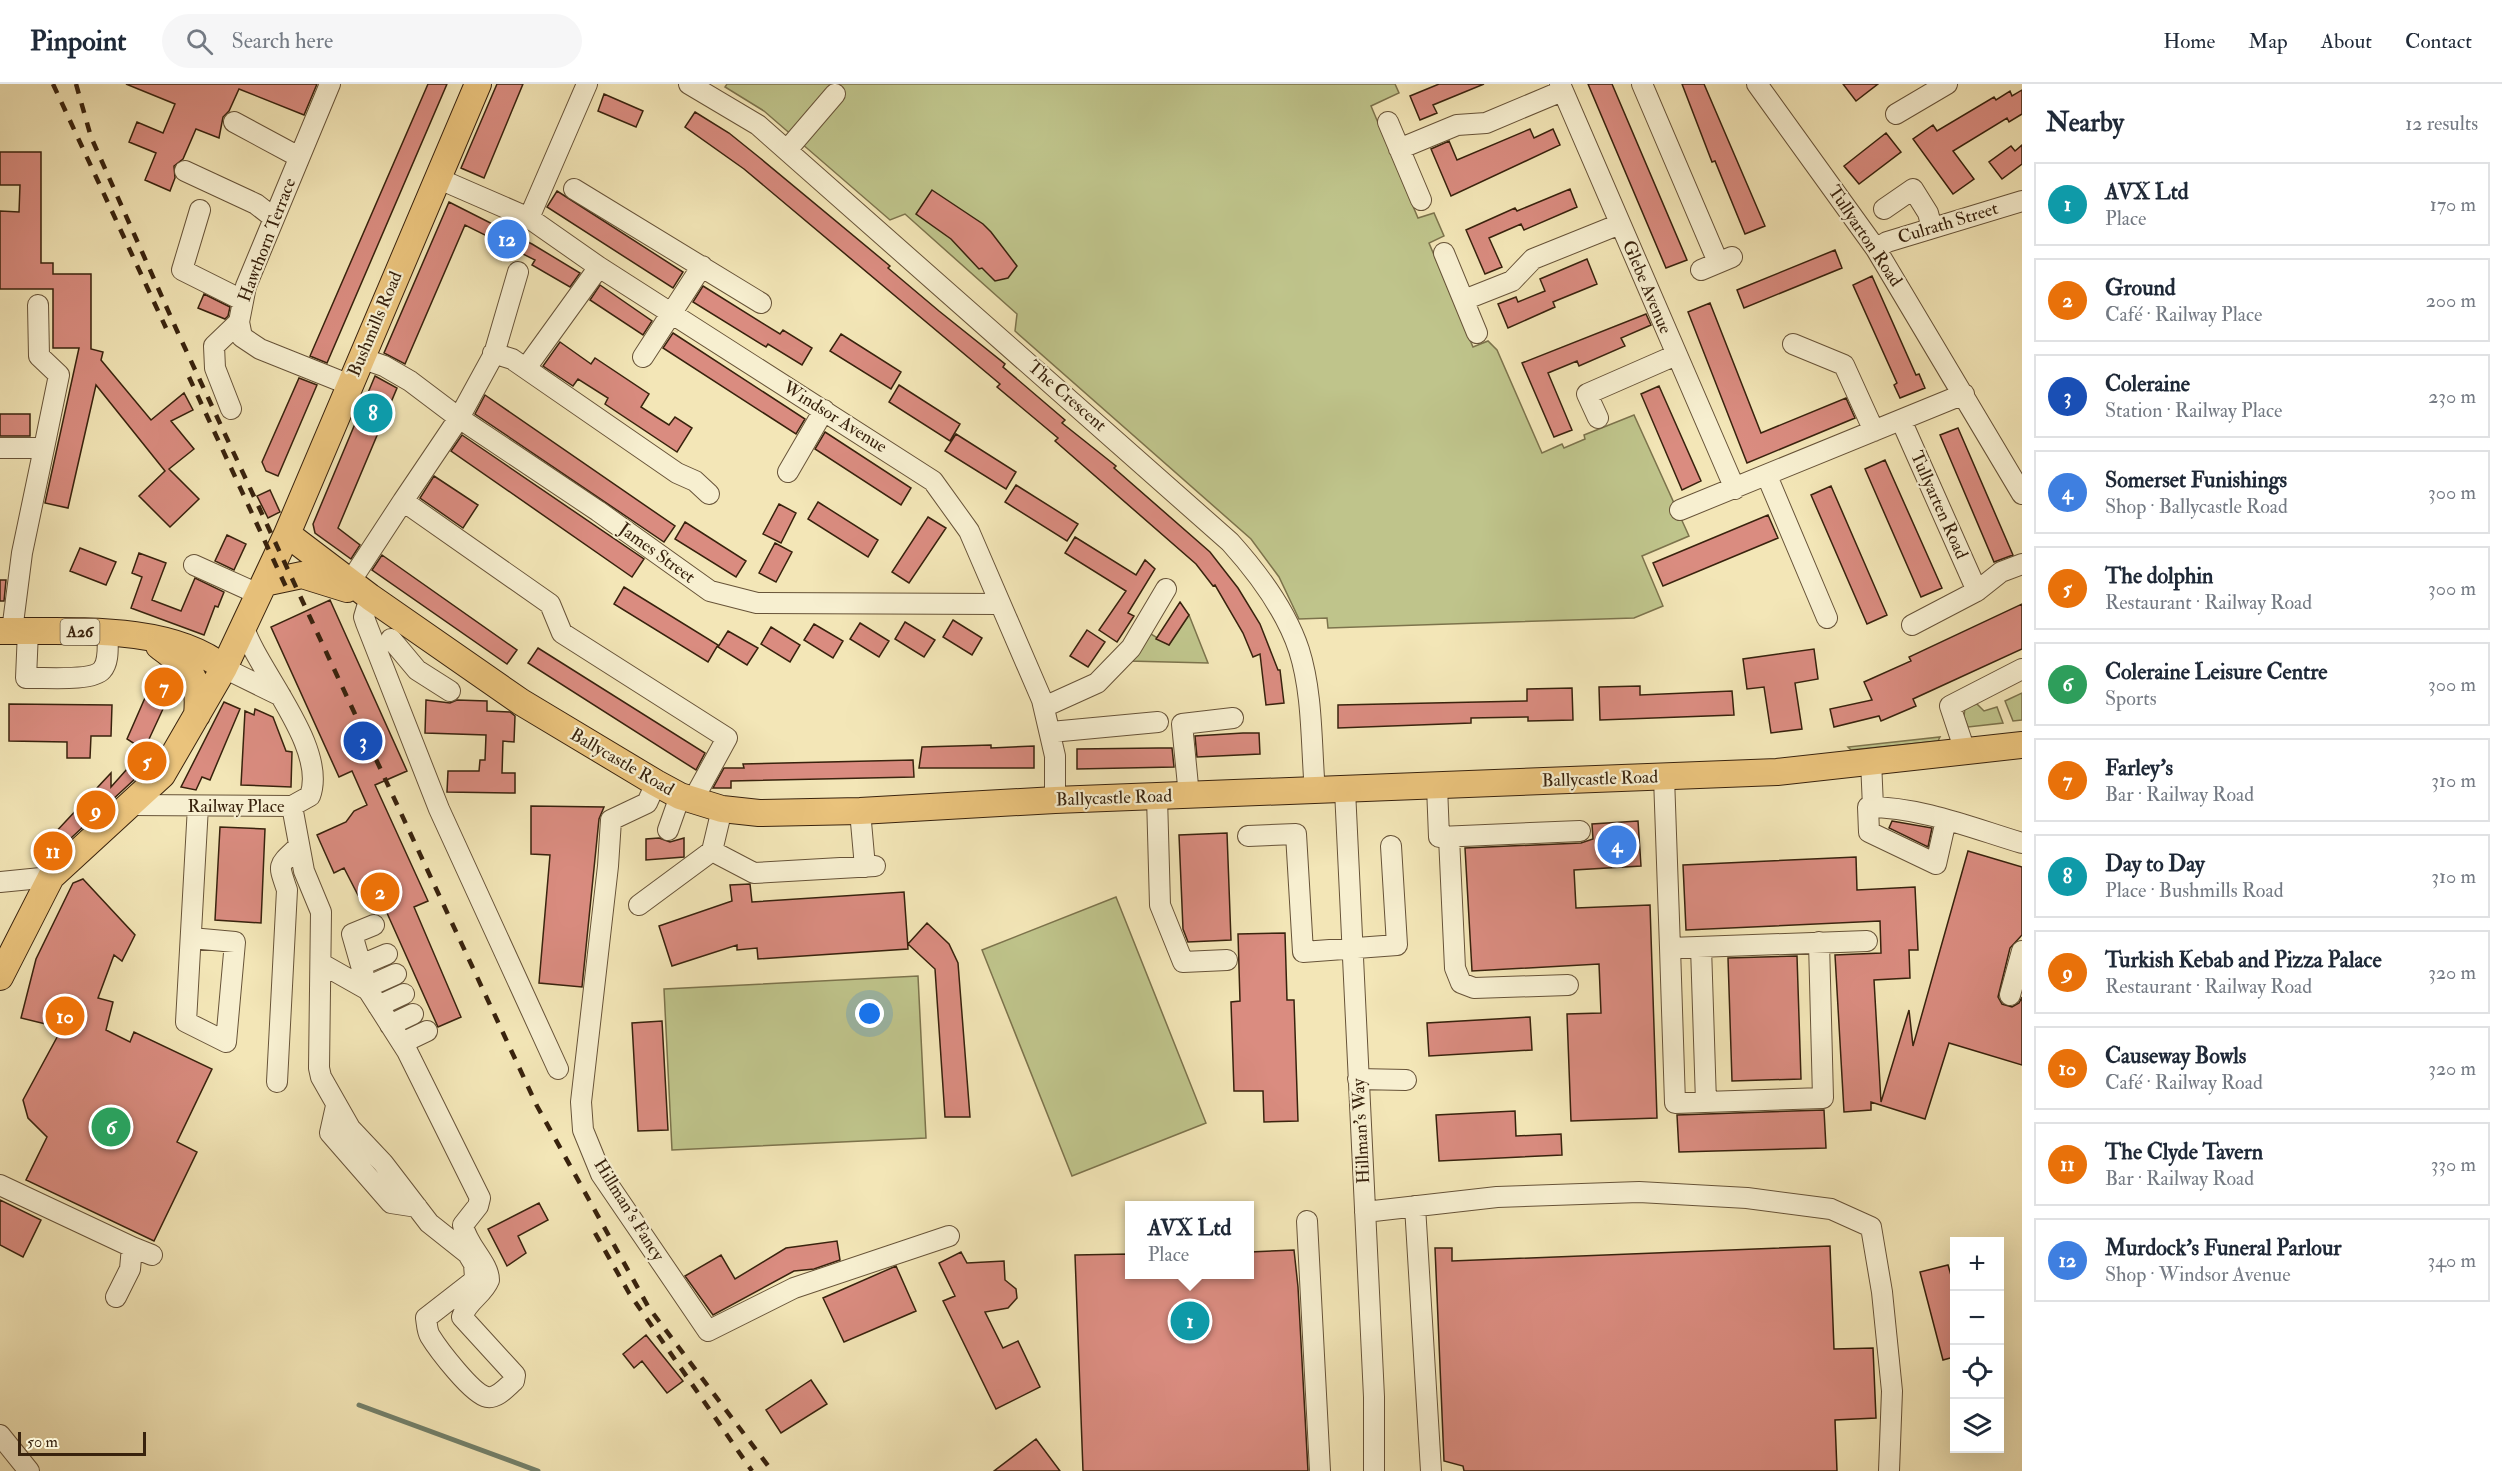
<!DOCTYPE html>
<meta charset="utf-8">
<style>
body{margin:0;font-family:"IM FELL Double Pica",serif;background:#f6f6f7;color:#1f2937}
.controls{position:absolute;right:18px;bottom:18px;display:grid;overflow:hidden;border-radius:0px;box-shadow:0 6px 24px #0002}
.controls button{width:54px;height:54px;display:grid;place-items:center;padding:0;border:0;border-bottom:2px solid #e0e1e3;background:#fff;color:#1f2937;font:30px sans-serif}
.scale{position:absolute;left:18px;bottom:15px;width:128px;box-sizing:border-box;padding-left:6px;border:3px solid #38220d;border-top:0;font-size:16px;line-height:21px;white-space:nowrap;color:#38220d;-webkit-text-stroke:4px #f7efd0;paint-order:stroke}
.you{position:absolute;left:870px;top:930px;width:21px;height:21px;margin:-15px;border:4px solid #fff;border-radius:50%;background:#1a73e8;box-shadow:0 0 0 9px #1a73e833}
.badge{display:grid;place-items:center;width:39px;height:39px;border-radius:50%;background:#1a73e8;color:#fff;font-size:20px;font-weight:700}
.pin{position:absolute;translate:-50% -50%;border:3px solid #fff;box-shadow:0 2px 6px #0006}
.popup{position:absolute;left:1125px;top:1117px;width:129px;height:78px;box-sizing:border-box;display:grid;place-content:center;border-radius:0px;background:#fff;filter:drop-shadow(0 2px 4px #0005);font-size:20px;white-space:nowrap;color:#747a83}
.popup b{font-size:22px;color:#1f2937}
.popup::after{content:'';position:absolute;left:50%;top:100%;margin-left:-12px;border:12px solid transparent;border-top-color:#fff}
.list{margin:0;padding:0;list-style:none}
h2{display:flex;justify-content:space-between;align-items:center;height:78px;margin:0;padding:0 24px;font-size:26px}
h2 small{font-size:20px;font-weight:400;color:#747a83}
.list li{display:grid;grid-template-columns:39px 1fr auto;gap:18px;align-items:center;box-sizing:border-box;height:84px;margin:0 12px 12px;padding:0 12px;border:2px solid #e0e1e3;border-radius:0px}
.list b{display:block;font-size:22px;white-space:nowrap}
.list p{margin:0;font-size:20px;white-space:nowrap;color:#747a83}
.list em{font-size:20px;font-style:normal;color:#747a83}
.icon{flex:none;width:33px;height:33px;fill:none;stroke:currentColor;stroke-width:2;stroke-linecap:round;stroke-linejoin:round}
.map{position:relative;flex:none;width:2022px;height:1387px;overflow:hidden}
header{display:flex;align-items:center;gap:36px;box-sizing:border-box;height:84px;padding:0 30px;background:#fff;border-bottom:2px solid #e0e1e3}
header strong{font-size:28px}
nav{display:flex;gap:33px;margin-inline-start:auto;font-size:21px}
.search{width:420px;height:54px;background:#f6f6f7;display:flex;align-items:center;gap:15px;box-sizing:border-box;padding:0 21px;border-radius:33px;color:#747a83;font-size:22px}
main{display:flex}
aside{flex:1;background:#fff}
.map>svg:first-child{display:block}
.green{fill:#bfc48b;stroke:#7c734c;stroke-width:1.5}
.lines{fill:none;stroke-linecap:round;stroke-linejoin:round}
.stream{stroke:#74816b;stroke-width:5}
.building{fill:#da8c80;stroke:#38220d;stroke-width:1.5}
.minor-casing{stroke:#675338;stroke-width:22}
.major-casing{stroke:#38220d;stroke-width:28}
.minor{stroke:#f7efd0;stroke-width:20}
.major{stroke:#eac37c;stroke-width:26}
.rail{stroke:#38220d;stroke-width:4.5;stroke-dasharray:10 10;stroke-linecap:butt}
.labels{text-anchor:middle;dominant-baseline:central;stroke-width:4.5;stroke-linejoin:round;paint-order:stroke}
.shield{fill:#f7efd0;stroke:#716048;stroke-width:1.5}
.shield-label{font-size:16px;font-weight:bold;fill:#38220d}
.street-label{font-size:18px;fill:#38220d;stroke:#f7efd0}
</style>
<header>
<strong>Pinpoint</strong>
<div class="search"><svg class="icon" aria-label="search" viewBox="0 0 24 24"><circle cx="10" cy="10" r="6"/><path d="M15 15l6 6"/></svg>Search here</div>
<nav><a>Home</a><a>Map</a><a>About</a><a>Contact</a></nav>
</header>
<main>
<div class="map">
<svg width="2022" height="1387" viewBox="0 0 2022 1387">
<rect width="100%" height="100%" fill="#f3e6b7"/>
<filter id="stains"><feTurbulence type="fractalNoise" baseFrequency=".00333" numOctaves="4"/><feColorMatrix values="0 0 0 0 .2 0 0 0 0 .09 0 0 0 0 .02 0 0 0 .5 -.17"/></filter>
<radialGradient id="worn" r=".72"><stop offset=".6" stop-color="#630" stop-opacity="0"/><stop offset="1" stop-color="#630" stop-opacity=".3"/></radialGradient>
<path class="green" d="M727 0H1395L1399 9 1371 22 1418 134 1434 129 1444 152 1429 159 1473 263 1488 257 1497 266 1542 369 1562 360 1564 364 1585 355 1584 351 1634 331 1689 452 1642 472 1663 522 1634 534 1328 544 1327 534 1299 535 1279 493 1251 455 1015 247 1017 230 905 130 890 136 764 27 725 3Z
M1189 531 1208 579 1128 577 1146 547 1169 561Z
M2022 609V636L2013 637 2005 617Z
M1977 620 1984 627 1997 623 2003 639 1968 643 1964 633 1965 623Z
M1940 653 1938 657 1851 666 1848 663Z
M1116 813 1206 1039 1072 1092 982 866Z
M918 892 926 1054 672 1066 664 905Z"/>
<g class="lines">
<path class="stream" d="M359 1321 538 1387"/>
</g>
<path class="building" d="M126 0H317L304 31 239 5 229 27 223 33 219 54 196 45 183 75 174 82 175 94 170 107 145 96 156 69 129 58 137 38 163 49 175 20Z
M428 0H447L327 279 310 272Z
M497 0H523L484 94 461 84Z
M1439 0H1484L1433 21 1437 29 1420 36 1410 12Z
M1588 0H1612L1687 176 1666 184Z
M1682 0H1704L1765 142 1745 150 1715 77 1712 78Z
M1843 0H1878L1856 17Z
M2022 6V30L2009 38 2007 34 1953 67 1974 95 1953 110 1913 55 1933 41 1937 47 1994 13 1996 16 2010 7 2012 12Z
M604 10 643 27 636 43 598 27Z
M695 28 729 49 760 74 890 182 888 184 939 227 1005 280 1003 283 1065 336 1062 339 1116 382 1114 384 1210 468 1238 504 1260 540 1278 586H1280L1284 619 1266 621 1260 570 1253 573 1243 549 1215 501 1213 502 1196 480 1055 357 1058 354 997 303 1000 300 744 85 685 43Z
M1530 45 1534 54 1553 45 1560 61 1451 112 1431 65 1449 57 1457 76Z
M1886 49 1901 68 1859 100 1844 82Z
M2022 61V80L2002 95 1989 78 2011 62 2015 67Z
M0 68H41V179H53V190H91V265L103 268 101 276 151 336 184 309 193 326 171 337 194 365 169 385 199 415 170 443 139 412 165 387 96 301 68 424 45 419 79 264H53V205H0V127L19 128 20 101H0Z
M1570 105 1577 123 1524 146 1521 140 1489 154 1502 183 1485 190 1466 146 1515 124 1517 127Z
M932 106 983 140 991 148 1017 182 1008 194 995 197 982 184 979 185 951 155 916 130Z
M557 107 683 188 673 204 547 123Z
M449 118 532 160 580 189 570 203 532 181 535 176 465 141 405 280 384 269Z
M1835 166 1842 184 1744 224 1737 206Z
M1587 175 1597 200 1553 218 1555 223 1508 244 1498 220 1516 213 1518 218 1545 207 1540 195Z
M1872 192 1916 291 1919 290 1925 304 1900 314 1894 301 1897 299 1853 201Z
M600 201 652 237 643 251 590 216Z
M703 202 780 250 783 246 812 264 802 281 768 260 766 263 693 218Z
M204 210 230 223 228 232 225 235 198 224Z
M1710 219 1761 349 1846 314 1855 334 1747 379 1688 228Z
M1646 230 1651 241 1621 254 1625 262 1579 282 1577 277 1548 289 1572 346 1554 353 1522 279Z
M673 249 805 335 796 350 663 264Z
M841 250 901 288 891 305 830 267Z
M560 258 591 280 595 274 649 310 641 323 658 334 669 341 675 333 692 344 677 368 605 320 608 314 578 295 573 302 543 282Z
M375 292 397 304 338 444 360 461 351 475 315 449 313 440Z
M299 294 317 301 278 392 266 387 262 378Z
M899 301 960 340 950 357 889 318Z
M1659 302 1701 397 1682 406 1641 310Z
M485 311 675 442 664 458 475 330Z
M0 330H30V352H0Z
M1958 344 2013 471 1994 478 1940 351Z
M825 348 911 404 901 421 815 365Z
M956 350 1016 388 1006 405 945 367Z
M462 351 644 475 632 493 451 367Z
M1885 376 1942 504 1921 513 1865 385Z
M434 392 478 421 463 444 420 414Z
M1016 401 1078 440 1067 457 1005 418Z
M1831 402 1887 531 1867 540 1811 411Z
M270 406 280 428 268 434 257 412Z
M818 418 878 456 868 473 808 435Z
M779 420 796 429 781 459 763 450Z
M1768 431 1778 454 1663 502 1653 479Z
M928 433 946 444 909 499 892 488Z
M685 438 746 477 736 493 675 455Z
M227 451 246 460 234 486 215 477Z
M1075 453 1136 491 1145 476 1155 485 1128 529 1134 532 1117 558 1099 546 1126 507 1065 469Z
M775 459 792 468 776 498 759 489Z
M80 464 116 478 106 501 70 487Z
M139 469 166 479 152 516 181 527 195 494 224 508 218 523 215 522 204 551 131 524 142 493 132 489Z
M382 471 517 566 507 580 372 486Z
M0 496H6L4 517H0Z
M624 503 718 561 708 578 614 520Z
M330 516 407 687 375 701 428 817 414 823 461 933 438 943 387 829 361 817 344 784 334 789 317 751 346 738 354 727 367 721 352 687 339 693 271 543Z
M1180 518 1189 531 1169 561 1156 555Z
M2022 520V565L1913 615 1916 622 1881 637 1879 632 1834 643 1830 625 1872 616 1864 598 1911 577 1909 573Z
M953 536 982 554 972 571 943 553Z
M905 538 935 556 924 573 895 555Z
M860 539 889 557 879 573 850 555Z
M814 540 843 557 833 574 804 556Z
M771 543 800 561 790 578 761 560Z
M1087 546 1105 558 1088 583 1070 572Z
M728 547 758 564 747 581 718 563Z
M538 564 705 669 696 686 528 579Z
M1814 565 1818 595 1795 599 1802 645 1771 649 1764 603 1747 605 1743 575Z
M155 591 175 599 144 666 127 655Z
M1640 602V611L1732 607 1734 631 1600 636 1599 603Z
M1572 604 1573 636 1528 637V633L1471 634V639L1338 644V621L1527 617V605Z
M426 616 450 619 457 616 487 617V627L510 628 515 632 514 658 503 657 502 689H515V709L447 708 448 687H479L480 676H485L486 651 425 649Z
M224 618 240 625 210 696 202 693 196 706 181 703Z
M9 620 112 621 111 652H91L90 674H67V658L9 657Z
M255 625 273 633 286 667 292 668 291 703 241 701 245 627 254 631Z
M1243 649H1259L1260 670 1197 673 1195 652Z
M991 661V664L1034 662V684H919L922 663Z
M1158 664H1172L1174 683 1077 685V665Z
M144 666 155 674 150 681 44 779 33 765 52 752 111 689V703Z
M913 676 914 693 731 697V704H713L724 684H744L743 680Z
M531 722 604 723 599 735 582 903 539 899 550 771 531 770Z
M1638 737 1641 782 1574 786 1576 824 1650 821 1657 1034 1571 1037 1567 930 1601 929 1599 880 1472 887 1465 764 1581 759 1593 755 1592 740Z
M1892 737 1932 744 1928 763 1889 744Z
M220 743 265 745 261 839 215 836Z
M1227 749 1231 856 1188 858 1183 845 1179 751Z
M659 754 670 758 684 754V773L646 776V755Z
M1968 767 2022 783V851L2010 864 1998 913 2002 920 2012 923 2019 919 2022 913V981L1949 959 1925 1035 1871 1018V1026L1844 1028 1835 871 1881 869 1880 837 1686 846 1683 781 1856 773 1857 806 1915 803 1918 866H1909L1910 894 1874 896 1881 1018 1909 926 1913 962Z
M83 795 135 851 122 877 114 871 98 914 113 918 106 946 130 958 134 948 212 985 177 1058 197 1068 154 1157 26 1096 47 1053 28 1034 23 1016 62 944 21 934 36 875 73 799Z
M750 800 752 818 904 808 908 865 758 875 757 864 737 866V861L672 882 659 842 732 817 730 801Z
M927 839 949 860 958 879 970 1033H945L935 885 908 860Z
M1285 849 1287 916H1294L1298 1037 1264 1038 1263 1007H1234L1231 918 1240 917 1238 850Z
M1797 872 1801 995 1732 997 1728 874Z
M1530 933 1532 966 1429 972 1427 939Z
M662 937 668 1046 638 1047 632 939Z
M1824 1026 1826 1064 1679 1068 1677 1031Z
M1515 1027 1516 1052 1561 1050 1562 1071 1439 1077 1436 1031Z
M0 1116 41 1136 23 1173 0 1161Z
M539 1119 548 1136 518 1152 526 1169 507 1182 488 1145Z
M837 1157 840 1176 814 1185 794 1187 713 1231 685 1192 721 1171 735 1195 786 1164Z
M1830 1162 1834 1265 1873 1264 1876 1334 1835 1336 1837 1387H1464L1463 1382 1444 1377 1435 1164H1452V1177Z
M1294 1166 1298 1203 1308 1387H1083L1075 1171 1130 1170V1191H1250V1168Z
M961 1168 967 1179 1004 1177 1005 1196 1016 1205 1017 1214 1008 1224 985 1228 1003 1264 1018 1257 1040 1303 996 1325 943 1217 955 1212 939 1179Z
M1948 1181 1952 1195 1954 1194V1273L1943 1276 1920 1188Z
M896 1182 916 1227 844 1258 823 1214Z
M646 1251 683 1297 667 1309 642 1277 634 1284 623 1270Z
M811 1296 827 1320 781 1349 766 1326Z
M1036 1355 1060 1387H994Z"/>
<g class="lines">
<defs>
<path id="minor" d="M330 0 246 202 239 238 242 253 260 265 350 301
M689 0 758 41 1230 458C1257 488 1286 527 1299 566 1313 610 1311 661 1315 708
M1560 0 1735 405
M1642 0 1718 178
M1757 0 1876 165 2022 410
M1896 30 1947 0
M234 38 299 73
M1388 38 1421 116
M1399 65 1457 41 1486 39 1562 7
M787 66 835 10
M185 87 256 120 274 134
M437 94 529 134 599 183 933 397 969 447 1042 616 1055 672V716
M574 105 761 219
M1884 125 1913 105 1928 129 1932 144
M200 126 182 186 242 216
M529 134 587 0
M1876 165 1887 158 2022 117
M1444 169 1477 249
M1701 186 1732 173
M1464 216 1512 197 1533 175 1620 140
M38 221 39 272 59 291 44 364
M1793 260 1844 281 1874 347
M493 269 512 275 677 389 695 397 709 410
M643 273 702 182
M361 274 384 282 410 297 459 334 598 427 710 507 757 519 999 520
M526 284 599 183
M231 325 215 284 214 262 239 238
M1598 334 1587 310 1676 271
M1901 336 1977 507
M0 364H44L22 469 12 547
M788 388 824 326
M1767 392 1827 534
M403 417 459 334 494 270 518 188
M1680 426 1964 310
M194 481 258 510
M350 498 403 417 550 520 562 549 727 654 693 716
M370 513 364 533 366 539 439 725 558 985
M1912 541 1977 507 2001 488 2022 480
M28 547 26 594C42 593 92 598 102 586 110 577 107 560 108 549
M391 555 417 586 450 607
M224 584 281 612
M1044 623 1097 599 1131 564 1166 505
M1051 648 1158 638
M1965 667 1950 622 2022 585
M1871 677 1873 723
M1664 693 1670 864 1867 857
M656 699 647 719 611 736 608 782 581 1018 583 1046 601 1090 708 1247 794 1204 949 1152
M1437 702 1439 753 1580 747
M1345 706 1374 1313V1387
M1189 712 1182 640 1233 634
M1157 713 1160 821 1183 878 1227 876
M131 721 292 722 310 712C328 663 257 587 243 541
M292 722 304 787 321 828 319 984 321 993 350 1044 383 1079 429 1139 468 1170 474 1180 475 1194 471 1199 426 1234C427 1240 427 1247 430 1252 438 1265 472 1310 487 1313 497 1315 507 1303 514 1297L515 1291 462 1233C467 1217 483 1211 489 1196 489 1179 467 1162 463 1141L478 1122 480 1114 407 967 368 906 322 880
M722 725 712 767 754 789 875 782
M860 727 865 783
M1946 736 1936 780 1869 748 1868 723C1921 723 1972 744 2022 759
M668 746 680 712
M1248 752 1296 750 1303 868 1397 861 1391 762
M1449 753 1455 884 1461 899 1474 904 1568 901
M0 798 51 793
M639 821 712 767
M191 854 235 858 226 958 186 938 198 722
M1701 863 1706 1018
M1670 864 1675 1019 1823 1014 1819 858
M361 881 387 870
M367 903 396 890
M368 906 352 850 374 841
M2010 911 2022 867
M378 922 404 910
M390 941 413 930
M402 959 427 947
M1358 995 1406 996
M277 998 287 806C278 779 277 783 298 763
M336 1022 330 1049 391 1119 417 1123
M0 1101 132 1163 130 1185 116 1213
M1415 1122 1431 1387
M1365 1128 1497 1113 1639 1108 1747 1114 1831 1125 1871 1143 1882 1208 1892 1307 1889 1387
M1307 1137 1320 1387
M132 1163 152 1171
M0 1351 29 1387"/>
<path id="major" d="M287 450 370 513 521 618 656 699 680 712 722 725 759 729 860 727 1055 716 1777 688 2022 661
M264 499 302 491 347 505
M0 547C69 548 168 539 224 584
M159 562C189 585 201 591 197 631
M0 893 51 793 162 691 224 584 287 450 478 0"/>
</defs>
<use href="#minor" class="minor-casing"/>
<use href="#major" class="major-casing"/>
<use href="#minor" class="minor"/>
<use href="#major" class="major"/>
<path class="rail" d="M53 0 166 244
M76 0 91 53 178 249 537 1022 649 1224 772 1387
M189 293 286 503
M595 1149 629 1209 752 1387"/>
</g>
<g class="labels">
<rect class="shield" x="60.5" y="535" width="39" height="26" rx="4.5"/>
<g class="shield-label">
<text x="80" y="548">A26</text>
</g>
<g class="street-label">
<text transform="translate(1948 139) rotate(-17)">Culrath Street</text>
<text transform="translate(1865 152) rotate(56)">Tullyarton Road</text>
<text transform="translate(267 156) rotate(-69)">Hawthorn Terrace</text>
<text transform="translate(1647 203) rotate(67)">Glebe Avenue</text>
<text transform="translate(375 240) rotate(-67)">Bushmills Road</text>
<text transform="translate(1067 312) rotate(41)">The Crescent</text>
<text transform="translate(835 333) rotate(32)">Windsor Avenue</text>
<text transform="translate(1939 421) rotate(66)">Tullyarten Road</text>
<text transform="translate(657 469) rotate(36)">James Street</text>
<text transform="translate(622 678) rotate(30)">Ballycastle Road</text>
<text transform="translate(1600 695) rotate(-2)">Ballycastle Road</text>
<text transform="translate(1114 714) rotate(-2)">Ballycastle Road</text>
<text x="236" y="722">Railway Place</text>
<text transform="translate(1361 1047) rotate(-93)">Hillman's Way</text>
<text transform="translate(629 1126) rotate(58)">Hillman's Fancy</text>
</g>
</g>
<rect width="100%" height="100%" filter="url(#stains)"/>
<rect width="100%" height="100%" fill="url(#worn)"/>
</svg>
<div class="controls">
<button>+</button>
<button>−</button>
<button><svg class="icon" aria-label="locate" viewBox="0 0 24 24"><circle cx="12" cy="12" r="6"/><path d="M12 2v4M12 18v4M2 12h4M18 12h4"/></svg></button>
<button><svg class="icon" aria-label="layers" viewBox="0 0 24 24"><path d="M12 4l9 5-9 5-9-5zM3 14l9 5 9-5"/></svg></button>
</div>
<div class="scale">50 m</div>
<div class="you"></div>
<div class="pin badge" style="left:1190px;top:1237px;background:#0f9aa8">1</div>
<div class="popup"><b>AVX Ltd</b>Place</div>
<div class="pin badge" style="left:380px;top:808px;background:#e8710a">2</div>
<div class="pin badge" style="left:363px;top:657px;background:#1a4fb4">3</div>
<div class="pin badge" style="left:1617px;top:761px;background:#3f7fe0">4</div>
<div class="pin badge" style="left:147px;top:677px;background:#e8710a">5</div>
<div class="pin badge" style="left:111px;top:1043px;background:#2e9e5b">6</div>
<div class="pin badge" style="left:164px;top:603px;background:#e8710a">7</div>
<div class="pin badge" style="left:373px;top:329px;background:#0f9aa8">8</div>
<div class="pin badge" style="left:96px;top:726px;background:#e8710a">9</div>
<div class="pin badge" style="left:65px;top:932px;background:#e8710a">10</div>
<div class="pin badge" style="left:53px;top:767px;background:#e8710a">11</div>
<div class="pin badge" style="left:507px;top:155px;background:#3f7fe0">12</div>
</div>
<aside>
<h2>Nearby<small>12 results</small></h2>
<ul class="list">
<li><span class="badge" style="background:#0f9aa8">1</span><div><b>AVX Ltd</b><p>Place</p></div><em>170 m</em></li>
<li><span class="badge" style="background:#e8710a">2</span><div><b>Ground</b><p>Café · Railway Place</p></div><em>200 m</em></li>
<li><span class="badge" style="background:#1a4fb4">3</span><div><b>Coleraine</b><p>Station · Railway Place</p></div><em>230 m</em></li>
<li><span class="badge" style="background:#3f7fe0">4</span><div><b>Somerset Funishings</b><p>Shop · Ballycastle Road</p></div><em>300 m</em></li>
<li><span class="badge" style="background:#e8710a">5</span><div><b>The dolphin</b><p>Restaurant · Railway Road</p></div><em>300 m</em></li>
<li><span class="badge" style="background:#2e9e5b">6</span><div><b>Coleraine Leisure Centre</b><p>Sports</p></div><em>300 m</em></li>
<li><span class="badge" style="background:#e8710a">7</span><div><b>Farley's</b><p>Bar · Railway Road</p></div><em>310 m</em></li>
<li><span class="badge" style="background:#0f9aa8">8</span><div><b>Day to Day</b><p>Place · Bushmills Road</p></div><em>310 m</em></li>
<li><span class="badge" style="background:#e8710a">9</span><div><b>Turkish Kebab and Pizza Palace</b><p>Restaurant · Railway Road</p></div><em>320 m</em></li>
<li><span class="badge" style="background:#e8710a">10</span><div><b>Causeway Bowls</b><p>Café · Railway Road</p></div><em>320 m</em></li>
<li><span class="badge" style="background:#e8710a">11</span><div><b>The Clyde Tavern</b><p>Bar · Railway Road</p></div><em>330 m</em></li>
<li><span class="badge" style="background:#3f7fe0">12</span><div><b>Murdock's Funeral Parlour</b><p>Shop · Windsor Avenue</p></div><em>340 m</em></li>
</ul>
</aside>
</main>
